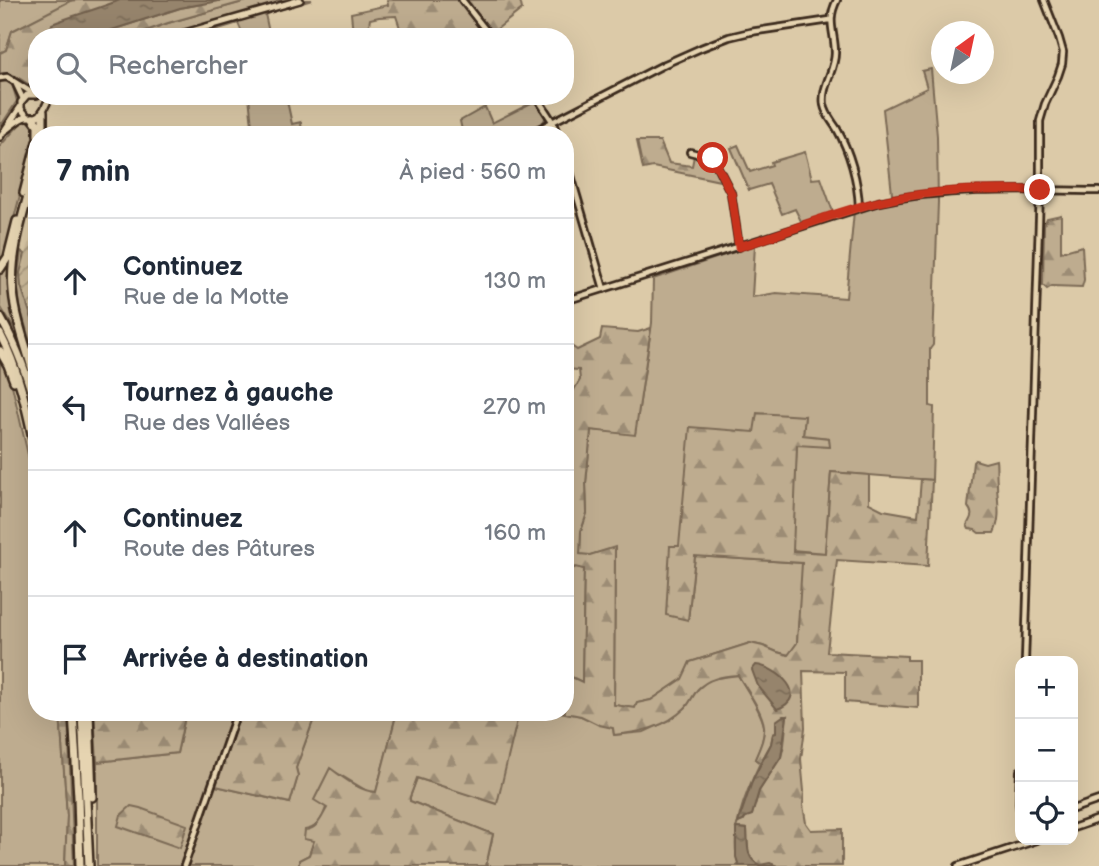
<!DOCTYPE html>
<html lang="fr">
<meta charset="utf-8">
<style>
body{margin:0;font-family:"Balsamiq Sans",sans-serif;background:#f2f2f3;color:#1f2937}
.controls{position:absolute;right:21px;bottom:21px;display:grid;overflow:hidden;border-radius:14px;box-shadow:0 7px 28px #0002}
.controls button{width:63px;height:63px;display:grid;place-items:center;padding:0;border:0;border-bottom:2px solid #e0e1e3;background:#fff;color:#1f2937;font:35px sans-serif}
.compass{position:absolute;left:931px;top:21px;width:63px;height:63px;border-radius:50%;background:#fff;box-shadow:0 7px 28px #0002;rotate:33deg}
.stop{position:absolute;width:21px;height:21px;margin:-16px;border:5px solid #c8321e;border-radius:50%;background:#fff}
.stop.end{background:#c8321e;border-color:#fff;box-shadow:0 2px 7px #0008}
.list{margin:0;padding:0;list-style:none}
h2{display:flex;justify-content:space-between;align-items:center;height:91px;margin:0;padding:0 28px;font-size:30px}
h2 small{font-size:23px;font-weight:400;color:#747a83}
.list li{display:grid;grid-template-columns:46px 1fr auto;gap:21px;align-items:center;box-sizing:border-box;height:126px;padding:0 28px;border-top:2px solid #e0e1e3}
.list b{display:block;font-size:26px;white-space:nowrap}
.list p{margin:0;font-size:23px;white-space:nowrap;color:#747a83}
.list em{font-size:23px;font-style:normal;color:#747a83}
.icon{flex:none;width:38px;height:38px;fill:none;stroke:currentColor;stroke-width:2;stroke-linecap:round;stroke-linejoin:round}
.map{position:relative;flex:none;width:1099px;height:866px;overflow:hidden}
.search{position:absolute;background:#fff;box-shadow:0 7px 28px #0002;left:28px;top:28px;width:546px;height:77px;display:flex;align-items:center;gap:18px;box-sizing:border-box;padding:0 24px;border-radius:28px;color:#747a83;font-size:26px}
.panel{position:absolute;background:#fff;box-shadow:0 7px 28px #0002;left:28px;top:126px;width:546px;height:595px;border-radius:28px}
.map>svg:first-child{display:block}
.industrial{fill:url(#industrial-furrows)}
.grass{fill:#beac8f;stroke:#7c6b56;stroke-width:2}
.forest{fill:url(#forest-firs);stroke:#7c6b56;stroke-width:2}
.water{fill:url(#water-ripples);stroke:#72604d;stroke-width:2}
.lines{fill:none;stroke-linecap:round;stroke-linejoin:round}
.minor-casing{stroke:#3b2a1e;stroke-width:10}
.secondary-casing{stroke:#3b2a1e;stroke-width:10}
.trunk-casing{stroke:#3b2a1e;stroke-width:12}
.minor{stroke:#e6d4b1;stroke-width:4.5}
.secondary{stroke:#e6d4b1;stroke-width:5}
.trunk{stroke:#e6d4b1;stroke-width:7}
.route{stroke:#c8321e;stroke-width:9}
</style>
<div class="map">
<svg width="1099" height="866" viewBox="0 0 1099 866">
<defs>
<pattern id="industrial-furrows" width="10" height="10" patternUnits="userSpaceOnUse" patternTransform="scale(1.75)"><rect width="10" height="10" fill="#cdbb9b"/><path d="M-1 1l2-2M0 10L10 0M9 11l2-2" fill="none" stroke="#a8987e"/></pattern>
<pattern id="forest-firs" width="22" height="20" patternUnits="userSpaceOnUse" patternTransform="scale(1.75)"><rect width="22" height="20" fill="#beac8f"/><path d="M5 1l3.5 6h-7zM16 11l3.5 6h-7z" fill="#9c8c74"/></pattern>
<pattern id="water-ripples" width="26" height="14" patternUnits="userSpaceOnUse" patternTransform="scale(1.75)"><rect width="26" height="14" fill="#96846c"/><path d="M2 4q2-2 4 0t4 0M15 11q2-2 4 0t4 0" fill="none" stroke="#7c6c58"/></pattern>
</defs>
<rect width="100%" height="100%" fill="#dccaa8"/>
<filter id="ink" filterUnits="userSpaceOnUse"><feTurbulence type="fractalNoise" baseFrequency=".0143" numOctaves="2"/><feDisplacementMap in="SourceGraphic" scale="14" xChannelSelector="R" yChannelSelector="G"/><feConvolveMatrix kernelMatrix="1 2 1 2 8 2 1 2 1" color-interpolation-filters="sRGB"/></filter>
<g filter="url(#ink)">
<path class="industrial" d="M35 225H37V334L21 286 20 273Z"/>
<path class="grass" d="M0 0H77L70 2 12 31 6 50 0 53Z
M250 0H312L265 14 270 37H244L238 23 193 37H129L168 23Z
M931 69 937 136 938 202 933 345 930 349V406L934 407 932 480 831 472 825 553 792 550 797 444 829 447V438L803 436 805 416 754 432 679 546H670L688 620 695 556 803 563 797 643 789 655 777 652 763 646 750 643 690 662 683 679 651 700 637 703 635 708 614 705 615 548 590 555H580L581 531 587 513 586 483 591 430 635 434 652 323 653 279 755 245 752 297 776 293 846 298 854 211 893 203 883 109 927 88 922 71Z
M6 73 15 75 21 81 13 87 17 101 0 127V74Z
M249 96H286L292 124 301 122 302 135H253Z
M535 101 546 116 543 123 527 133 528 135H463L460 121 485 107 492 123Z
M26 120C33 124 36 127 36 134L6 249 10 262V299L18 330H15L0 306V146L20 124Z
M738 145 750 172 772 165 771 162 805 152 812 179 821 178 833 212 802 223 795 209 782 214 769 184 749 190 731 148Z
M21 251 25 254 20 273 21 286 37 334V367L20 307 17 280Z
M0 357 12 385 37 494V712H60L67 816 65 866H0Z
M576 567 584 569 582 682 565 674V572Z
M738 675C746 689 761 710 764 726 765 738 760 749 755 759L760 763C746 792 728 834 739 866H486L493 834 410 801V797L417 778 496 803 519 712C539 712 561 710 581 716 592 720 601 725 613 728L614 735 644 732 670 720 686 707 698 689 710 679Z
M186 712H241L216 786 290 803 298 776 296 768 316 713 397 712 376 792 367 791 330 769C328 790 331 817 310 830L314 840 309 855 299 860V866H97V762L177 753Z"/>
<path class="forest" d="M77 0H120L51 30 50 34 51 37H37V88C24 85 15 70 0 74V53L6 50 12 31 70 1Z
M224 0H250L168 23 129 37H90L180 8Z
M387 0H520L522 9 487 37H403L396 16 379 17 370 19 367 37H344L353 34 351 13 388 5Z
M637 141H660L669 163 692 166 694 156 711 162 720 181 653 167 643 169Z
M1061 215V252L1082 246 1084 280 1082 287 1052 286 1047 289 1043 285 1044 225 1047 218Z
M565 306 570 345 577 350 600 339 602 329 638 332 651 328 635 435 591 430 586 483 587 513 581 531 580 554 590 555 615 547 614 705 635 708 637 703 651 700 682 679 690 662 750 643 763 646 777 652 788 655 797 643 802 563 695 556 688 620 666 615 670 546H679L690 427 754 432 757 413 805 416 803 435 829 438 830 447 797 445 793 551 825 553 831 472 869 475V503L883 510 918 516 921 479 932 480 928 566 837 560 827 652 907 656V660H918V708L845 702V672L803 671 805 728 801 759 804 791 803 805 806 823 811 830 842 829V866H777C769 862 767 866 760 865 745 863 748 839 747 829L736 828 738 823 743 821 745 817 752 815 759 791 781 757 784 745 787 716 777 721 776 733 773 734 771 744 760 763 755 759C759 749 765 738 764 726 762 710 746 689 738 675 723 676 708 678 697 690 693 695 690 703 685 708 665 728 640 732 614 735L613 728 599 725 581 716 560 712H565V674L582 682 584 569 576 567 565 572V438L567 401 580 380 579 370 565 369Z
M975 460 985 463 996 460C997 467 996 475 997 483 997 500 1002 517 994 533H979L975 530 969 529 967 525C971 518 974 514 968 507L973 462Z
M60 712H68V715L74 866H65L67 816Z
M94 712H147V718L186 712 177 753 97 762Z
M241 712H323L316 713 296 768 298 776 290 803 216 786Z
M397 712H519L497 804 417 778 410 797V801L415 803 493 834 486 866H299V860L309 855 314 841 304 839 305 830C318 829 321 818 327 808L314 800 330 768C344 778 359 791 376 792Z
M131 806 140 808 187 825 180 848 118 826 121 815Z"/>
<path class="water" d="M120 0H224L180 8 90 37H51L50 34 52 24C74 15 98 9 120 0Z
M756 665C778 667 811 697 777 709L758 686 752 670Z
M783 716H787L781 757 759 791 752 815 746 817 743 821 738 823 753 779 771 744 773 734 776 733V721Z
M736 828 747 829C748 843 745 859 760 865L770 863 777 866H739L736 857Z"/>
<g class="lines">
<defs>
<path id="minor" d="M462 0 491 37
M837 0C826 21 835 32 835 53 835 71 821 86 824 105 826 115 832 121 837 129 850 152 858 181 859 207
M0 78 7 77 34 94
M15 82 23 99
M536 96 552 121 558 135
M527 135 665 64 701 48 729 37 750 32 830 20
M690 152 713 158 731 193 739 247
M565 155 604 289
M565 301 879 202C952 187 1025 190 1099 191
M1025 661 1040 190V121L1045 104 1058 76 1062 64 1063 52 1059 38 1044 0
M1020 771 1019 803 1020 810
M1073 809 1099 800
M184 866 237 712"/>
<path id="secondary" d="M171 37 300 0
M28 117 21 109V102L27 95H37
M6 130C12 126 19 118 26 117 33 116 32 119 38 116 44 113 46 102 51 96
M0 137 21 106
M1073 828 1099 819
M958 866 1037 840"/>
<path id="trunk" d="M43 112V135
M33 118 38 125V135
M37 163C27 203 9 250 13 291 16 323 29 354 37 386
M24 193 37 142
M0 269 8 257 17 221
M0 317C18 348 28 378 37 412
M0 334C20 372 28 415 37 457
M0 351 8 365 14 381
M73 712 78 797 80 866
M82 712 89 866
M89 712 92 797"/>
</defs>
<use href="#minor" class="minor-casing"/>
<use href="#secondary" class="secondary-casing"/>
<use href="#trunk" class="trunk-casing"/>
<use href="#minor" class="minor"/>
<use href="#secondary" class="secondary"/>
<use href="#trunk" class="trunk"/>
</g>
</g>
<g class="lines" filter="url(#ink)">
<path class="route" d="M713 158 731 193 739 247C785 233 831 213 878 202 931 189 986 189 1040 190"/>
</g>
</svg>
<div class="controls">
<button>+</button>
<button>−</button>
<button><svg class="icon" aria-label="locate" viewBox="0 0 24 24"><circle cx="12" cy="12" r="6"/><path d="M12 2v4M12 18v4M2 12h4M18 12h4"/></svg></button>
</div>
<svg class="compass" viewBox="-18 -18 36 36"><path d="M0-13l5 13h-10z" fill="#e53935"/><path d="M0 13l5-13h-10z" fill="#747a83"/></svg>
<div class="stop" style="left:713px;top:158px"></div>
<div class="stop end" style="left:1040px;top:190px"></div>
<div class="search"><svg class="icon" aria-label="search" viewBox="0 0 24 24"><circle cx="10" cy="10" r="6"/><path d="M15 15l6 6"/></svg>Rechercher</div>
<section class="panel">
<h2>7 min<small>À pied · 560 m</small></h2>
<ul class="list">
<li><svg class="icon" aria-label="ahead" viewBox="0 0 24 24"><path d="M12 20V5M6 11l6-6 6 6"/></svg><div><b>Continuez</b><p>Rue de la Motte</p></div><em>130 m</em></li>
<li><svg class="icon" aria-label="left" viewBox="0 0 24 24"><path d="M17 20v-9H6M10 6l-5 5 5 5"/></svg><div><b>Tournez à gauche</b><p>Rue des Vallées</p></div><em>270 m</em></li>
<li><svg class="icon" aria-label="ahead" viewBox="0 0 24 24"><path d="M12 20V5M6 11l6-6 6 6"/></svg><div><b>Continuez</b><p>Route des Pâtures</p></div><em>160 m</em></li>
<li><svg class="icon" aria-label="arrive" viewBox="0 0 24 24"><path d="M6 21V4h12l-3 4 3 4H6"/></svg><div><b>Arrivée à destination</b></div></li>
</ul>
</section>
</div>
